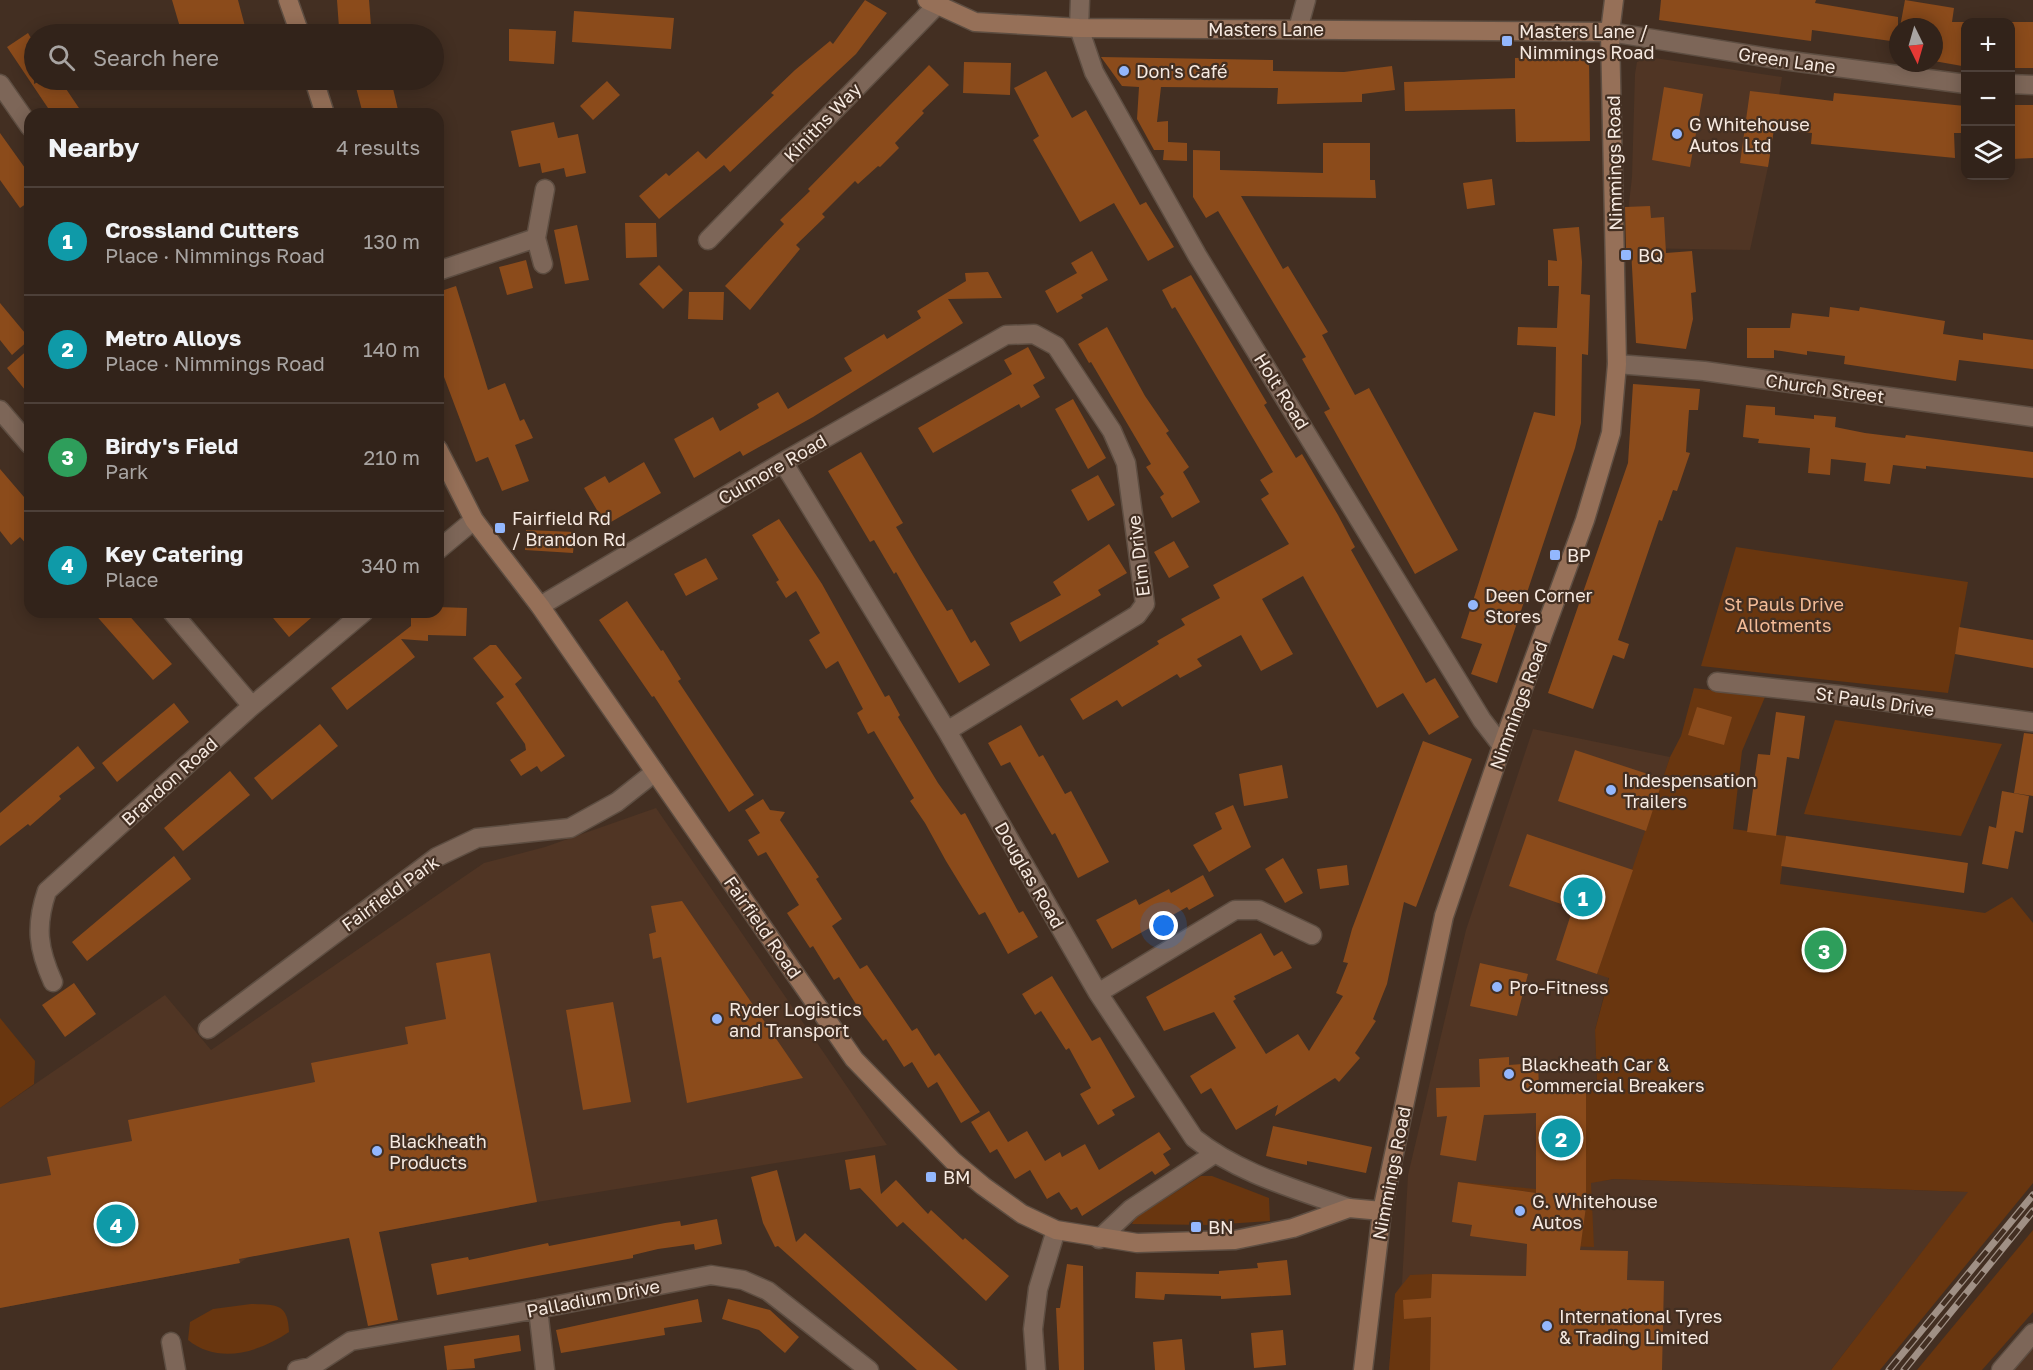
<!DOCTYPE html>
<meta charset="utf-8">
<style>
body{margin:0;font-family:"Golos Text",sans-serif;background:#3a2b23;color:#f1f3f6}
.controls{position:absolute;right:18px;top:18px;display:grid;overflow:hidden;border-radius:12px;box-shadow:0 3px 15px #0003}
.controls button{width:54px;height:54px;display:grid;place-items:center;padding:0;border:0;border-bottom:2px solid #4d4039;background:#32231a;color:#f1f3f6;font:30px sans-serif}
.compass{position:absolute;left:1889px;top:18px;width:54px;height:54px;border-radius:50%;background:#32231a;box-shadow:0 3px 15px #0003;rotate:175deg}
.you{position:absolute;left:1164px;top:926px;width:21px;height:21px;margin:-15px;border:4px solid #fff;border-radius:50%;background:#1a73e8;box-shadow:0 0 0 9px #1a73e833}
.badge{display:grid;place-items:center;width:39px;height:39px;border-radius:50%;background:#bca0f2;color:#fff;font-size:20px;font-weight:700}
.pin{position:absolute;translate:-50% -50%;border:3px solid #fff;box-shadow:0 2px 6px #0006}
.list{margin:0;padding:0;list-style:none}
h2{display:flex;justify-content:space-between;align-items:center;height:78px;margin:0;padding:0 24px;font-size:26px}
h2 small{font-size:20px;font-weight:400;color:#a8a4a2}
.list li{display:grid;grid-template-columns:39px 1fr auto;gap:18px;align-items:center;box-sizing:border-box;height:108px;padding:0 24px;border-top:2px solid #4d4039}
.list b{display:block;font-size:22px;white-space:nowrap}
.list p{margin:0;font-size:20px;white-space:nowrap;color:#a8a4a2}
.list em{font-size:20px;font-style:normal;color:#a8a4a2}
.icon{flex:none;width:33px;height:33px;fill:none;stroke:currentColor;stroke-width:2;stroke-linecap:round;stroke-linejoin:round}
.map{position:relative;flex:none;width:2033px;height:1370px;overflow:hidden}
.search{position:absolute;background:#32231a;box-shadow:0 3px 15px #0003;left:24px;top:24px;width:420px;height:66px;display:flex;align-items:center;gap:15px;box-sizing:border-box;padding:0 21px;border-radius:33px;color:#a8a4a2;font-size:22px}
.panel{position:absolute;background:#32231a;box-shadow:0 3px 15px #0003;left:24px;top:108px;width:420px;height:510px;border-radius:18px}
.map>svg:first-child{display:block}
.built{fill:#503524}
.green{fill:#69360f}
.building{fill:#8b4b1b}
.lines{fill:none;stroke-linecap:round;stroke-linejoin:round}
.street-casing{stroke:#5e4e42;stroke-width:21}
.secondary-casing{stroke:#5e4e42;stroke-width:21}
.street{stroke:#7d6658;stroke-width:18}
.secondary{stroke:#967058;stroke-width:18}
.rail-casing{stroke:#a09085;stroke-width:7}
.rail{stroke:#432f22;stroke-width:4.5;stroke-dasharray:14;stroke-linecap:butt}
.poi-dot{fill:#93b7fd;stroke:#432f22;stroke-width:2}
.labels{text-anchor:middle;dominant-baseline:central;stroke-width:4.5;stroke-linejoin:round;paint-order:stroke}
.street-label{font-size:18px;fill:#f6e9e0;stroke:#432f22}
.poi-label{font-size:18px;fill:#f6e9e0;stroke:#432f22;text-anchor:start}
.park-label{font-size:18px;fill:#f3bb97;stroke:#432f22}
</style>
<div class="map">
<svg width="2033" height="1370" viewBox="0 0 2033 1370">
<rect width="100%" height="100%" fill="#432f22"/>
<path class="built" d="M1648 57 1782 77 1768 167 1750 250 1631 248 1629 203 1632 177 1635 74 1637 62Z
M1533 729 1670 757 1646 831 1595 1030 1601 1181 1615 1179 1969 1192 1831 1370H1389L1395 1294 1402 1284 1408 1175 1466 930Z
M656 808 887 1145 537 1202 248 1257 240 1263 0 1308V1108L165 995 211 1050 484 863 545 847Z
M2033 1333V1370H2001Z"/>
<path class="green" d="M1736 547 1968 582 1948 693 1701 666Z
M1694 688 1765 697 1742 751 1733 829 1786 836 1780 884 1985 913 2012 897 2033 923V1183L1880 1370H1831L1968 1192 1614 1179 1591 1183 1594 1247 1536 1245 1582 1234 1587 1200 1458 1182 1536 1189 1586 1188V1088H1536V1084L1597 1081 1595 1030 1609 978 1597 974 1670 757 1681 736Z
M1835 720 2002 744 1961 836 1804 814Z
M0 1018 35 1061 34 1084 0 1108Z
M1201 1176H1212L1269 1198 1270 1221 1210 1225 1132 1224 1135 1218Z
M2033 1230V1312L1982 1370H1917Z
M1432 1274 1430 1370H1389L1395 1294 1410 1275Z
M251 1304C276 1305 288 1303 289 1332 259 1352 219 1365 188 1340L190 1322 213 1309Z"/>
<path class="building" d="M172 0H238L247 34H182Z
M337 0H369L371 26 339 28Z
M865 0 887 13 856 54 730 172 724 165 659 219 639 196 666 173 669 176 698 151 706 159 774 95 771 93 795 70 830 41 833 44Z
M1661 0H1816L1815 3 1898 17V42L1812 30 1811 41 1659 20Z
M1905 0 1954 8 1952 22H1965L1962 66 1934 61V27H1900Z
M574 11 674 18 671 49 572 42Z
M2010 22H2033V68H2010Z
M509 29 556 31 554 64 509 61Z
M28 33 34 43V84L42 80H60L83 114H52L7 47Z
M1101 57 1273 60V71L1344 72 1392 66 1395 90 1362 94V102L1277 104 1278 88 1161 87 1157 122 1168 121V142L1187 143V161L1163 160 1164 150H1154L1137 119 1139 87 1122 86Z
M1589 57 1590 141 1516 142 1515 109 1405 111 1404 82 1515 78V58Z
M964 62 1011 63 1010 95 963 93Z
M929 65 949 85 922 111 924 113 895 143 899 148 880 167 878 166 858 184 855 181 822 214 825 217 796 245 800 249 750 310 725 286 784 224 780 220 810 191 808 189Z
M1046 71 1072 118 1086 110 1140 205 1146 202 1174 247 1148 261 1114 203 1080 222 1033 140 1039 136 1014 88Z
M354 80H391L399 114H363Z
M607 81 620 95 593 120 580 106Z
M1664 87 1703 94 1690 167 1652 160Z
M1750 91 1833 101 1834 93 1965 106V133H1954L1955 158 1811 144 1812 133 1774 129 1768 167 1740 163Z
M2010 105H2033V158L2012 159Z
M554 122 558 138 578 134 586 173 566 177 564 168 542 173 540 163 519 167 511 131Z
M0 133 30 175V201L20 208 0 180Z
M1323 143H1370V180H1375L1376 198 1241 196 1283 269 1288 266 1328 332 1322 335 1355 395 1369 388 1458 550 1415 574 1324 412 1330 409 1302 359 1306 357 1218 211 1206 218 1193 197V150L1220 151V170L1323 173Z
M1492 179 1495 205 1467 209 1463 183Z
M1650 206 1651 218 1664 217 1666 253 1692 251 1696 292 1691 293 1693 319 1686 349 1636 343 1631 248H1626L1625 207Z
M625 223H656L657 257 626 258Z
M577 225 589 280 565 284 554 230Z
M1579 227 1582 262 1581 294 1590 295 1588 355 1582 354 1581 423 1575 448 1497 683 1471 674 1482 644 1461 638 1534 412 1555 416 1556 347 1517 345 1518 327 1557 328 1559 286H1548V260L1557 261 1553 229Z
M1092 251 1108 280 1081 295 1083 298 1057 313 1045 291 1077 273 1071 263Z
M526 260 533 288 507 295 499 267Z
M659 265 683 290 663 309 639 284Z
M988 272 1002 298 948 299 963 323 813 417 743 456 740 451 694 478 674 439 713 417 720 431 759 408 757 404 778 392 788 409 852 371 844 358 884 334 887 339 921 318 917 311 966 281 965 273Z
M1191 275 1267 403 1264 405 1296 458 1302 454 1338 515 1355 547 1351 550 1426 683 1435 678 1459 717 1429 735 1403 693 1377 708 1303 576 1262 599 1293 654 1261 671 1241 635 1197 659 1202 666 1180 678 1177 674 1122 707 1117 700 1083 720 1070 699 1159 644 1157 641 1185 625 1181 619 1220 598 1213 585 1289 544 1261 499 1269 494 1260 480 1273 472 1175 307 1172 309 1162 290Z
M456 286 488 390 505 383 520 421 524 419 533 438 515 445 529 481 502 491 488 457 476 462 438 361V292Z
M689 292H724L723 320 688 319Z
M0 303 30 339 12 355 0 340Z
M1830 307 1859 311 1860 307 1945 321 1943 334 1983 340V333L2033 340V369L1959 360 1956 381 1844 364 1845 356 1807 351V355L1774 350V358H1747V328H1790L1792 313 1829 317Z
M1107 327 1145 396 1169 431 1166 433 1189 467 1183 472 1200 502 1172 518 1160 497 1164 494 1146 467 1151 464 1091 362 1089 363 1078 344Z
M1028 347 1045 378 1033 385 1040 397 1021 408 1019 404 933 453 918 428 1012 374 1004 360Z
M30 348V396L7 368Z
M1633 384 1700 389 1698 410H1689L1686 452 1690 453 1677 491 1673 490 1662 521 1659 520 1618 640 1629 644 1624 659 1613 655 1593 709 1548 693 1628 463Z
M1073 399 1106 458 1088 469 1055 409Z
M1746 405 1775 407V415L1814 419V415L1836 417 1835 427 1865 433 1905 438 1906 435 2033 452V478L1926 466V469L1893 465 1890 484 1864 481 1866 463 1831 459 1830 475 1808 473 1810 448 1758 443 1759 439 1743 437Z
M861 452 903 523 896 527 921 569 947 611 952 609 971 643 975 640 990 665 959 683 896 572 894 574 874 540 870 542 828 471Z
M644 462 661 493 611 522H604L584 488 605 476 609 483Z
M0 469 30 504V548L20 537 11 545 0 531Z
M1098 475 1115 505 1088 521 1071 490Z
M779 519 822 584 885 697 889 695 900 715 898 717 938 783 961 815 965 813 1019 913 1023 911 1038 937 1008 954 985 912 979 915 946 861 925 823 910 801 914 798 874 731 868 734 857 713 863 709 838 661 826 669 809 640 820 633 796 591 786 598 776 582 779 580 752 535Z
M526 530 575 532 573 553 525 550Z
M1174 541 1189 567 1169 578 1154 552Z
M1109 544 1127 573 1098 590 1101 595 1020 642 1010 623 1061 595 1053 582Z
M706 558 718 579 686 596 674 574Z
M627 601 661 651 663 650 681 679 678 681 754 795 729 812 654 696 652 697 599 620Z
M438 607 467 608 466 636 428 635V641L401 639 415 657 347 710 331 688 411 626V612H438Z
M93 612H126L172 664 153 680Z
M268 612H318L289 637Z
M1959 627 2033 640V668L1955 654Z
M490 645H496L522 678 515 684 565 756 541 772 537 766 521 776 510 760 526 750 525 744 496 703 504 697 473 658Z
M174 703 189 722 117 782 102 763Z
M1697 707 1732 717 1724 745 1688 735Z
M1776 712 1805 716 1799 759 1787 757 1776 836 1747 832 1758 754 1770 755Z
M320 724 338 746 272 800 254 778Z
M1021 725 1039 757 1043 755 1065 794 1071 791 1109 862 1078 878 1055 833 1052 835 1010 762 1001 766 988 743Z
M2024 733 2033 734V796L2014 793Z
M1423 741 1472 759 1416 907 1404 902 1387 984 1373 1019 1376 1021 1355 1053 1360 1058 1339 1082 1335 1078 1275 1116 1278 1105 1236 1130 1211 1088 1201 1094 1190 1076 1236 1048 1214 1012 1164 1031 1146 997 1261 933 1274 956 1282 951 1292 968 1234 996 1236 999 1233 1001 1266 1054 1298 1034 1309 1051 1343 996 1336 993 1348 963 1343 962 1352 929Z
M78 746 95 768 59 796 61 799 30 826 28 824 0 846V813Z
M1575 750 1663 779 1646 831 1558 801Z
M1282 765 1288 798 1244 806 1239 774Z
M230 771 250 795 183 851 164 828Z
M2002 791 2029 796 2023 833 2015 831 2008 869 1982 864 1989 826 1996 828Z
M763 799 770 810 785 812 780 820 819 877 816 879 842 919 832 926 860 969 867 965 912 1031 917 1028 935 1056 939 1053 980 1112 961 1123 937 1082 928 1088 912 1062 904 1067 886 1039 883 1041 859 1009 839 977 834 980 813 946 810 948 787 913 799 905 766 852 758 856 748 840 760 833 745 810Z
M1233 805 1251 847 1209 872 1193 845 1222 829 1215 813Z
M1527 834 1633 870 1597 974 1556 960 1573 908 1509 886Z
M1786 836 1968 863 1964 893 1781 866Z
M174 856 191 879 87 961 72 942Z
M1283 858 1303 893 1285 903 1265 869Z
M1347 865 1349 885 1320 889 1317 869Z
M1203 875 1214 896 1189 910 1187 907 1112 949 1096 920 1136 899 1139 905 1169 889 1171 893Z
M682 901 803 1078 687 1103 661 957 653 959 649 934 656 932 651 906Z
M490 953 537 1202 379 1232 398 1320 368 1326 349 1238 239 1259 240 1263 0 1308V1184L51 1175 47 1157 132 1141 128 1120 315 1082 311 1063 408 1044 405 1027 446 1019 436 963Z
M1480 963 1528 974 1517 1016 1470 1006Z
M1052 976 1092 1041 1100 1037 1135 1097 1112 1110 1115 1115 1098 1125 1080 1094 1091 1088 1069 1048 1066 1050 1041 1011 1035 1015 1022 994Z
M74 983 96 1014 65 1037 42 1005Z
M613 1002 631 1102 583 1110 566 1010Z
M1509 1057V1065L1538 1063 1539 1088H1586V1207L1580 1250 1628 1251 1627 1280 1664 1281 1662 1370H1430L1431 1317 1404 1319 1403 1300 1431 1298 1432 1274 1526 1276 1527 1244 1470 1236 1472 1225 1452 1222 1458 1182 1536 1193V1113L1484 1115 1476 1161 1440 1155 1447 1116 1437 1117 1436 1088 1480 1087 1479 1059Z
M989 1111 1008 1142 1027 1131 1045 1161 1060 1152 1062 1157 1085 1144 1099 1170 1159 1132 1171 1149 1163 1154 1170 1165 1155 1175 1152 1171 1082 1216 1077 1207 1071 1210 1059 1192 1047 1199 1030 1170 1015 1179 997 1149 990 1153 971 1122Z
M1273 1126 1372 1147 1366 1173 1307 1161V1165L1266 1156Z
M875 1155 881 1194 896 1180 928 1214 931 1210 963 1240 965 1238 1009 1276 986 1301 903 1222 897 1227 860 1188 850 1190 845 1160Z
M777 1170 796 1242 805 1233 958 1370H917L778 1246 775 1247 763 1223 751 1177Z
M717 1219 722 1244 695 1250 694 1244 658 1249 633 1255V1258L437 1295 431 1264 468 1257 469 1260 548 1243 549 1246 665 1223 680 1221 681 1226Z
M1287 1260 1291 1295 1221 1299V1296L1165 1294 1164 1300 1135 1298 1136 1272 1219 1274V1271L1258 1268 1257 1263Z
M1067 1264 1083 1266 1084 1370H1059L1056 1308H1060Z
M698 1299 702 1322 664 1328 665 1335 561 1353 556 1330Z
M728 1299 770 1310 799 1337 785 1353 759 1330 722 1319Z
M1283 1330 1286 1365 1254 1368 1251 1333Z
M519 1335 521 1351 474 1359 475 1368 447 1370 444 1346Z
M1182 1339 1185 1370H1155L1153 1342Z"/>
<g class="lines">
<defs>
<path id="street" d="M1080 0 1079 28 1094 72 1197 255 1482 720 1502 746
M1298 29 1306 0
M1610 32 1783 60 1966 84
M0 84 30 127
M2010 84 2033 85
M708 240 937 5
M543 264 536 238 545 189
M438 271 536 238
M1617 364 1704 371 2033 417
M0 410 30 445
M783 462 947 731 1098 993 1194 1138C1239 1174 1296 1189 1349 1208
M438 550 474 520
M540 606 783 462 1006 335 1034 334 1056 346 1112 431 1126 463 1145 604 1137 615 947 731
M172 612 252 706
M1717 682 1838 695 2033 722
M53 982C38 949 35 926 47 891L252 706 364 612
M1098 993 1235 910H1259L1312 935
M208 1029 437 857 477 838 570 828 617 802 655 772
M1099 1239 1131 1209 1214 1154
M538 1309 545 1370
M171 1342 176 1370
M297 1370 311 1367 351 1341 538 1309 711 1275 743 1280 768 1291 869 1370
M1036 1370 1033 1329 1038 1289 1056 1230
M2001 1370 2033 1333"/>
<path id="secondary" d="M288 0 300 34
M927 0 975 22 1079 28 1610 32
M314 80 325 114
M438 449 474 520 540 606 854 1059 953 1161 983 1186 1022 1214 1056 1230 1137 1243 1235 1240 1293 1228 1349 1208 1382 1211
M1363 1370 1382 1211 1444 916 1502 746 1585 520 1611 433 1617 364 1610 32 1614 0"/>
</defs>
<use href="#street" class="street-casing"/>
<use href="#secondary" class="secondary-casing"/>
<use href="#street" class="street"/>
<use href="#secondary" class="secondary"/>
<defs>
<path id="rail" d="M1889 1370 2033 1195
M1904 1370 2033 1211"/>
</defs>
<use href="#rail" class="rail-casing"/>
<use href="#rail" class="rail"/>
</g>
<g class="poi-dot">
<rect x="1501" y="35" width="12" height="12" rx="3"/>
<circle cx="1124" cy="71" r="6"/>
<circle cx="1677" cy="134" r="6"/>
<rect x="1620" y="249" width="12" height="12" rx="3"/>
<rect x="494" y="522" width="12" height="12" rx="3"/>
<rect x="1549" y="549" width="12" height="12" rx="3"/>
<circle cx="1473" cy="605" r="6"/>
<circle cx="1611" cy="790" r="6"/>
<circle cx="1497" cy="987" r="6"/>
<circle cx="717" cy="1019" r="6"/>
<circle cx="1509" cy="1074" r="6"/>
<circle cx="377" cy="1151" r="6"/>
<rect x="925" y="1171" width="12" height="12" rx="3"/>
<circle cx="1520" cy="1211" r="6"/>
<rect x="1190" y="1221" width="12" height="12" rx="3"/>
<circle cx="1547" cy="1326" r="6"/>
</g>
<g class="labels">
<g class="street-label">
<text x="1266" y="29">Masters Lane</text>
<text transform="translate(1787 60) rotate(8)">Green Lane</text>
<text transform="translate(822 122) rotate(-46)">Kiniths Way</text>
<text transform="translate(1614 163) rotate(-91)">Nimmings Road</text>
<text transform="translate(1825 388) rotate(8)">Church Street</text>
<text transform="translate(1282 391) rotate(58)">Holt Road</text>
<text transform="translate(772 469) rotate(-30)">Culmore Road</text>
<text transform="translate(1138 556) rotate(-97)">Elm Drive</text>
<text transform="translate(1875 701) rotate(8)">St Pauls Drive</text>
<text transform="translate(1518 705) rotate(-70)">Nimmings Road</text>
<text transform="translate(169 781) rotate(-42)">Brandon Road</text>
<text transform="translate(1030 875) rotate(60)">Douglas Road</text>
<text transform="translate(390 893) rotate(-36)">Fairfield Park</text>
<text transform="translate(763 927) rotate(55)">Fairfield Road</text>
<text transform="translate(1391 1173) rotate(-79)">Nimmings Road</text>
<text transform="translate(593 1298) rotate(-11)">Palladium Drive</text>
</g>
<g class="poi-label">
<text x="1519" y="31">Masters Lane /<tspan x="1519" dy="21">Nimmings Road</tspan></text>
<text x="1136" y="71">Don's Café</text>
<text x="1689" y="124">G Whitehouse<tspan x="1689" dy="21">Autos Ltd</tspan></text>
<text x="1638" y="255">BQ</text>
<text x="512" y="518">Fairfield Rd<tspan x="512" dy="21">/ Brandon Rd</tspan></text>
<text x="1567" y="555">BP</text>
<text x="1485" y="595">Deen Corner<tspan x="1485" dy="21">Stores</tspan></text>
<text x="1623" y="780">Indespensation<tspan x="1623" dy="21">Trailers</tspan></text>
<text x="1509" y="987">Pro-Fitness</text>
<text x="729" y="1009">Ryder Logistics<tspan x="729" dy="21">and Transport</tspan></text>
<text x="1521" y="1064">Blackheath Car &amp;<tspan x="1521" dy="21">Commercial Breakers</tspan></text>
<text x="389" y="1141">Blackheath<tspan x="389" dy="21">Products</tspan></text>
<text x="943" y="1177">BM</text>
<text x="1532" y="1201">G. Whitehouse<tspan x="1532" dy="21">Autos</tspan></text>
<text x="1208" y="1227">BN</text>
<text x="1559" y="1316">International Tyres<tspan x="1559" dy="21">&amp; Trading Limited</tspan></text>
</g>
<g class="park-label">
<text x="1784" y="604">St Pauls Drive<tspan x="1784" dy="21">Allotments</tspan></text>
</g>
</g>
</svg>
<div class="controls">
<button>+</button>
<button>−</button>
<button><svg class="icon" aria-label="layers" viewBox="0 0 24 24"><path d="M12 4l9 5-9 5-9-5zM3 14l9 5 9-5"/></svg></button>
</div>
<svg class="compass" viewBox="-18 -18 36 36"><path d="M0-13l5 13h-10z" fill="#e53935"/><path d="M0 13l5-13h-10z" fill="#a8a4a2"/></svg>
<div class="you"></div>
<div class="pin badge" style="left:1583px;top:897px;background:#0f9aa8">1</div>
<div class="pin badge" style="left:1561px;top:1138px;background:#0f9aa8">2</div>
<div class="pin badge" style="left:1824px;top:950px;background:#2e9e5b">3</div>
<div class="pin badge" style="left:116px;top:1224px;background:#0f9aa8">4</div>
<div class="search"><svg class="icon" aria-label="search" viewBox="0 0 24 24"><circle cx="10" cy="10" r="6"/><path d="M15 15l6 6"/></svg>Search here</div>
<section class="panel">
<h2>Nearby<small>4 results</small></h2>
<ul class="list">
<li><span class="badge" style="background:#0f9aa8">1</span><div><b>Crossland Cutters</b><p>Place · Nimmings Road</p></div><em>130 m</em></li>
<li><span class="badge" style="background:#0f9aa8">2</span><div><b>Metro Alloys</b><p>Place · Nimmings Road</p></div><em>140 m</em></li>
<li><span class="badge" style="background:#2e9e5b">3</span><div><b>Birdy's Field</b><p>Park</p></div><em>210 m</em></li>
<li><span class="badge" style="background:#0f9aa8">4</span><div><b>Key Catering</b><p>Place</p></div><em>340 m</em></li>
</ul>
</section>
</div>
